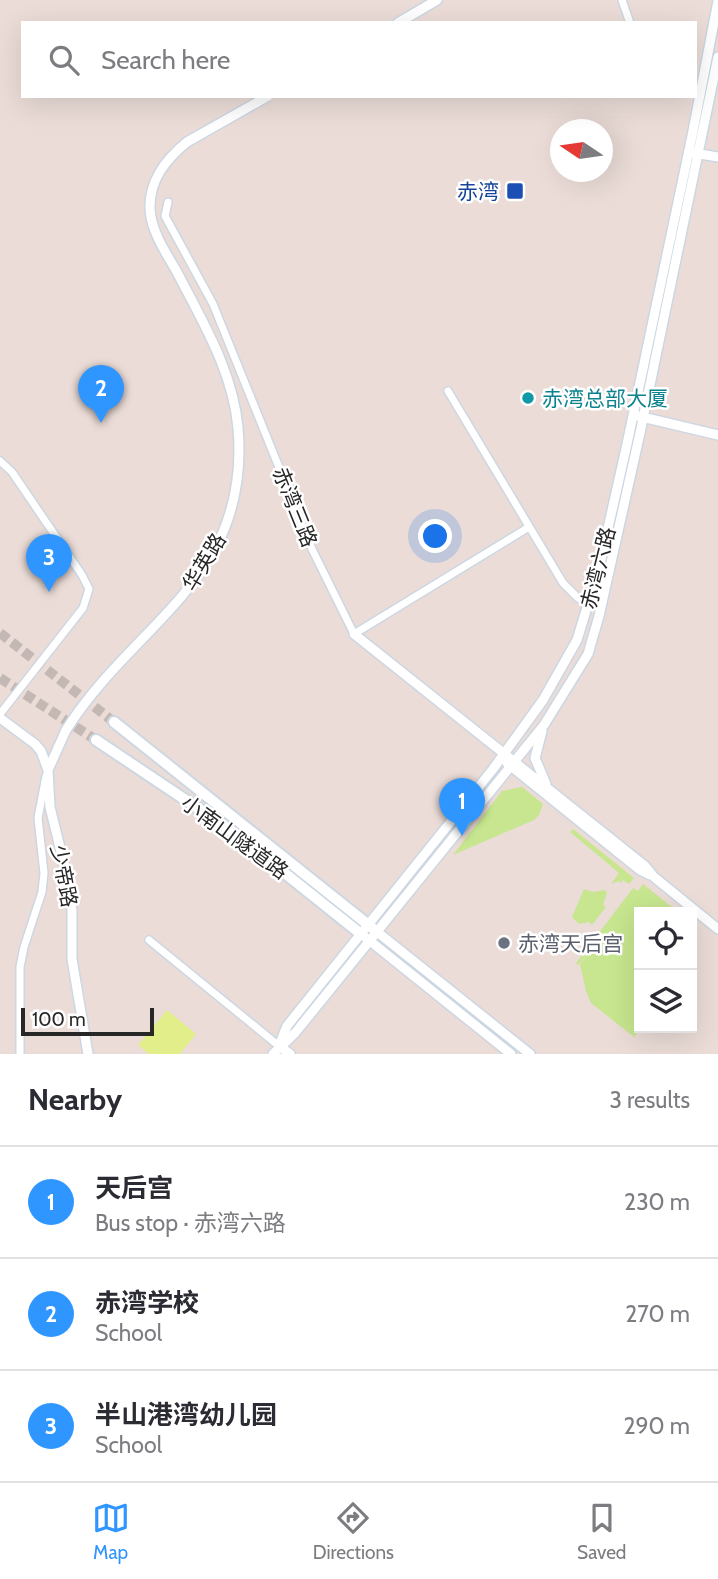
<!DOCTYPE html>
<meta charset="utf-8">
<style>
body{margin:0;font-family:Cabin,"Noto Sans SC",sans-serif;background:#f2f2f3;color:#2b2b33}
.controls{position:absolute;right:21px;bottom:21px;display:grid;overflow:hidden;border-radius:0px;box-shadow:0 7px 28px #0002}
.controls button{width:63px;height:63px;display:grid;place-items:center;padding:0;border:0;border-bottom:2px solid #e1e1e2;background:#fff;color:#2b2b33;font:35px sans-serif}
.compass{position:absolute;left:550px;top:119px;width:63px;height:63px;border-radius:50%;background:#fff;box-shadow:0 7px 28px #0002;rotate:283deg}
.scale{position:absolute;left:21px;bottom:18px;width:133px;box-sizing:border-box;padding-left:7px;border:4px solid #272727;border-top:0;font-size:19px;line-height:24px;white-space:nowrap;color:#272727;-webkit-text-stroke:5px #fff;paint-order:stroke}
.you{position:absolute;left:436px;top:537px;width:24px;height:24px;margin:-18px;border:5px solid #fff;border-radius:50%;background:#1a73e8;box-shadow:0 0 0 10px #1a73e833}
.badge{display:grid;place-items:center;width:46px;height:46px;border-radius:50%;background:#3096ff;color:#fff;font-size:23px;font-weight:700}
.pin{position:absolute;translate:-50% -58px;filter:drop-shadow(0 2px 4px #0008)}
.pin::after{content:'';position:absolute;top:37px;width:24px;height:21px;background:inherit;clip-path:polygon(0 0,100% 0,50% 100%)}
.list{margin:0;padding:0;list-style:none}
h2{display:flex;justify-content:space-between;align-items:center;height:91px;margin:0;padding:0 28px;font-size:30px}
h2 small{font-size:23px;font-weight:400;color:#7c7c81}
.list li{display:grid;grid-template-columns:46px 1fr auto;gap:21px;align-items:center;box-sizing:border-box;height:112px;padding:0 28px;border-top:2px solid #e1e1e2}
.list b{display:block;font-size:26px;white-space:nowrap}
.list p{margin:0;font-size:23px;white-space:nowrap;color:#7c7c81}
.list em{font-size:23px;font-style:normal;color:#7c7c81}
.icon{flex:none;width:38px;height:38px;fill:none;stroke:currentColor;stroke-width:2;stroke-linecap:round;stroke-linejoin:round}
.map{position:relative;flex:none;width:718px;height:1054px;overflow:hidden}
.search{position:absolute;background:#fff;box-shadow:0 7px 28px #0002;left:21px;right:21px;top:21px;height:77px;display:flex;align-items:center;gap:18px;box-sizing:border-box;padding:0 24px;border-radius:0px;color:#7c7c81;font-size:26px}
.sheet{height:427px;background:#fff}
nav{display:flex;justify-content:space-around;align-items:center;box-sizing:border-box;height:98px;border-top:2px solid #e1e1e2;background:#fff;font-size:19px;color:#7c7c81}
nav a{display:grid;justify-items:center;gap:4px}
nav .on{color:#3096ff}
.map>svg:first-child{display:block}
.green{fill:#c7e68f}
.pitch{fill:#e2ee8a}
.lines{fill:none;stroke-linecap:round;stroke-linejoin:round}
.secondary-tunnel{stroke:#c4b8b4;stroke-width:10;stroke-dasharray:10 5;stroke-linecap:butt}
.minor-casing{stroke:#ccd7e2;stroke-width:10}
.tertiary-casing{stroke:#ccd7e2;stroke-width:12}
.secondary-casing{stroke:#ccd7e2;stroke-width:14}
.minor{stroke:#fff;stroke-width:7}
.tertiary{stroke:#fff;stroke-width:9}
.secondary{stroke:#fff;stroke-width:10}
.tertiary-bridge-casing{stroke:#ccd7e2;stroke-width:12;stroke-linecap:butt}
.tertiary-bridge{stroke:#fff;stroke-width:9}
.transit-dot{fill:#1a4fb4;stroke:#fff;stroke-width:2.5}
.culture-dot{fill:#0f9aa8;stroke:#fff;stroke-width:2.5}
.worship-dot{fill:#6b7280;stroke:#fff;stroke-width:2.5}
.labels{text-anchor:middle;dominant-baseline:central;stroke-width:5;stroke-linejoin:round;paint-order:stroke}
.transit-label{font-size:21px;fill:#164399;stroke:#fff;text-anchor:end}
.culture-label{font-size:21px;fill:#0d838f;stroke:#fff;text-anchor:start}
.street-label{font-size:21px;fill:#272727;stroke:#fff}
.worship-label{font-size:21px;fill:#5b616d;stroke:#fff;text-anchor:start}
</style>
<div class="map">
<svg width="718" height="1054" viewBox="0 0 718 1054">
<rect width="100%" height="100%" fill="#ebdcd7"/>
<path class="green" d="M522 787 543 804 539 815 534 820 453 855 502 791Z
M573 829 634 878 629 884 623 880 621 883 618 881 611 884 619 873 570 832Z
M643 884 678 912H639V1028H641L634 1037 591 1003 586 991 580 964 592 949 578 965 576 963 633 888 638 891Z
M584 889 593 892 605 890 607 893 603 905 606 907 592 925 589 922 579 924 572 917Z"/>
<path class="pitch" d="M167 1010 196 1034 180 1054H149L138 1045Z"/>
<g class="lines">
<path class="secondary-tunnel" d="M0 633 114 722
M0 678 96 740"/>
<defs>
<path id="minor" d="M622 0 630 23
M168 202 165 216 213 304 312 549 354 634 529 527
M448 391 563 583 578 598 589 603
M0 461 12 472 82 575 89 589 83 608 0 714
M149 940 279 1046
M20 1054V967L24 947 42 892 44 873 38 818 46 776"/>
<path id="tertiary" d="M398 23 437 0
M694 153 718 157
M638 416 718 435
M354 634 645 866 654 877 718 929
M0 718 35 744 41 751 48 770 50 807 65 868 72 910V959L88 1054
M542 731 535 758 546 784
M507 763 640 870 650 875
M48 770 66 730
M376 931 530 1054
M365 937 511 1054
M279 1046 287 1026 493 769 543 700 577 640 599 568 627 444 692 136 718 1
M279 1046 290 1054
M273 1054 295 1033 544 725 588 654 599 616 640 433 718 57"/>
<path id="secondary" d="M114 722 376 931
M96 740 232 831 361 934"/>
</defs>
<use href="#minor" class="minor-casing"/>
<use href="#tertiary" class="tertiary-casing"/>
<use href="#secondary" class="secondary-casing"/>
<use href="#minor" class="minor"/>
<use href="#tertiary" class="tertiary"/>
<use href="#secondary" class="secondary"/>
<defs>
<path id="tertiary-bridge" d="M66 730C135 621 251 580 238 428 233 371 202 321 177 272 166 253 151 231 150 209 149 180 166 159 187 142L268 96"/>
</defs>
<use href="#tertiary-bridge" class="tertiary-bridge-casing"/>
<use href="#tertiary-bridge" class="tertiary-bridge"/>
</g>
<rect class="transit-dot" x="506" y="182" width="18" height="18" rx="3.5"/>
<circle class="culture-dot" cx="528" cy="398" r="7"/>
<circle class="worship-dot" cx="504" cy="943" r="7"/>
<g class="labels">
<g class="transit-label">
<text x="499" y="191">赤湾</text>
</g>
<g class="culture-label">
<text x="542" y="398">赤湾总部大厦</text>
</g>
<g class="street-label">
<text transform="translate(295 507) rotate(68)">赤湾三路</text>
<text transform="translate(204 562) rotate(-59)">华英路</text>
<text transform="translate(598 568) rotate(-76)">赤湾六路</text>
<text transform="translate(235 837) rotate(36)">小南山隧道路</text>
<text transform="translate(64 876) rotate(79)">少帝路</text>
</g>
<g class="worship-label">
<text x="518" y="943">赤湾天后宫</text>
</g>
</g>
</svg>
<div class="controls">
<button><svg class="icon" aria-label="locate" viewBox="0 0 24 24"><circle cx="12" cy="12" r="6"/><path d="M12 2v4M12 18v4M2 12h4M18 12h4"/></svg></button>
<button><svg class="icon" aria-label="layers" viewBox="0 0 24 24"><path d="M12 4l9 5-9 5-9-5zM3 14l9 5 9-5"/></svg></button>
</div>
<svg class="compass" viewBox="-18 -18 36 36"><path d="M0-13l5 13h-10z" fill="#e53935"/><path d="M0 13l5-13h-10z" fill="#7c7c81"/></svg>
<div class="scale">100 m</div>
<div class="you"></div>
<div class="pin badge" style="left:462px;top:836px">1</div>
<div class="pin badge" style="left:101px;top:423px">2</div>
<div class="pin badge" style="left:49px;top:592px">3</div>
<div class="search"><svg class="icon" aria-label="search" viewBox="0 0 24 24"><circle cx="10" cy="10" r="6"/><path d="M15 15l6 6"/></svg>Search here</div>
</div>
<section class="sheet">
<h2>Nearby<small>3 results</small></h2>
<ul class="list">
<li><span class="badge">1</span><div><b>天后宫</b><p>Bus stop · 赤湾六路</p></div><em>230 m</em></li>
<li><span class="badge">2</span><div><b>赤湾学校</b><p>School</p></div><em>270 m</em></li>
<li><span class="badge">3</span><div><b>半山港湾幼儿园</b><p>School</p></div><em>290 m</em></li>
</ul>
</section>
<nav>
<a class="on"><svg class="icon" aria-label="map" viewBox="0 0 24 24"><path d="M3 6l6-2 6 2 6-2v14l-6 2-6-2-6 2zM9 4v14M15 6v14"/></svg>Map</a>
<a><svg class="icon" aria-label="directions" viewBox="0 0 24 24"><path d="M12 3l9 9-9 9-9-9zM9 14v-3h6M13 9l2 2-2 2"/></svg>Directions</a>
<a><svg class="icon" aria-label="saved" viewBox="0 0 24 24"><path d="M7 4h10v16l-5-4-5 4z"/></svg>Saved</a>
</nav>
